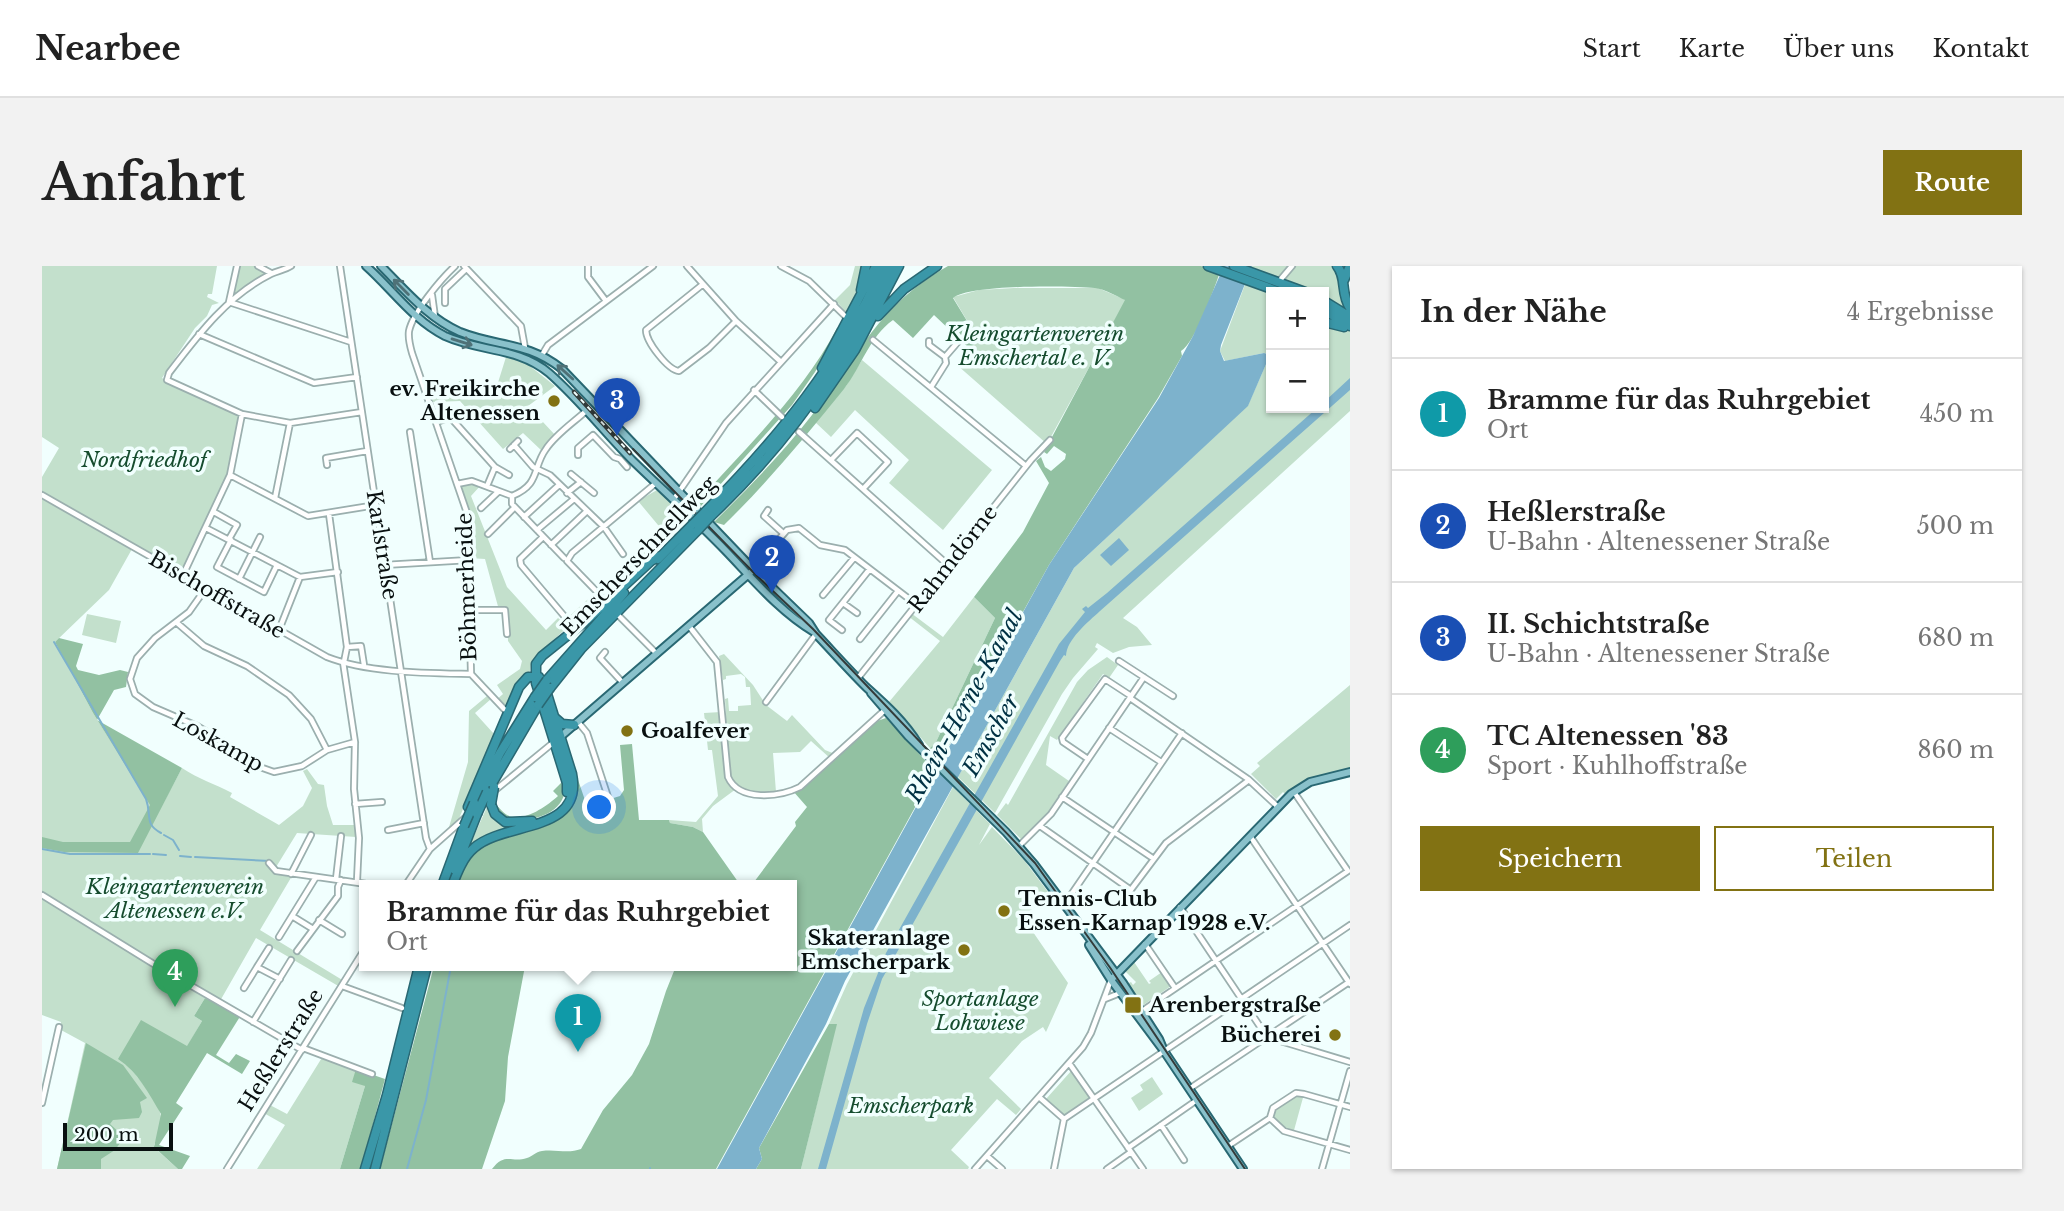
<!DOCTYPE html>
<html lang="de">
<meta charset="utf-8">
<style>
body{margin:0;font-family:"Libre Baskerville",serif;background:#f2f2f2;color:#222}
.controls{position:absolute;right:21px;top:21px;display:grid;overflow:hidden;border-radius:0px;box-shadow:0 2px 5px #0004}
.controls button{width:63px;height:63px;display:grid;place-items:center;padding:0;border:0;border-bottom:2px solid #e0e0e0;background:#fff;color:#222;font:35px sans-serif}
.scale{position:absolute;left:21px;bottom:18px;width:110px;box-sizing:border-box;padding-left:7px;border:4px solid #091010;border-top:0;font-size:19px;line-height:24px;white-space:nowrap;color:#091010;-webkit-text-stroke:5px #f1fffe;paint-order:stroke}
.you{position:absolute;left:558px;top:542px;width:24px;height:24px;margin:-18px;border:5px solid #fff;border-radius:50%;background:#1a73e8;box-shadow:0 0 0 10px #1a73e833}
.badge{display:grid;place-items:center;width:46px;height:46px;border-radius:50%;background:#827213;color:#fff;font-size:23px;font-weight:700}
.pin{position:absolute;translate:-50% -58px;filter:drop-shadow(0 2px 4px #0008)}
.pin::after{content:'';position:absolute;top:37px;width:24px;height:21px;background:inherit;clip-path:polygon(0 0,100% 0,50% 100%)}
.popup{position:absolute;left:317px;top:614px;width:438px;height:91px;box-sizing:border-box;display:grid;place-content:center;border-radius:0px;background:#fff;filter:drop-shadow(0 2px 5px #0005);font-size:23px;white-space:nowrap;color:#767676}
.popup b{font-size:26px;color:#222}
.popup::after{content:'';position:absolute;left:50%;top:100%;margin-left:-14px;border:14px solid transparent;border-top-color:#fff}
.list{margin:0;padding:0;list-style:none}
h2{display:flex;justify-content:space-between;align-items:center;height:91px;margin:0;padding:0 28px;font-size:30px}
h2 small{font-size:23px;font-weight:400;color:#767676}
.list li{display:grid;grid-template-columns:46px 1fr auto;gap:21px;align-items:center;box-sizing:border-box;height:112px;padding:0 28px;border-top:2px solid #e0e0e0}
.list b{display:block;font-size:26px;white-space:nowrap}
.list p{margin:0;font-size:23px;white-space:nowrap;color:#767676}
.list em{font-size:23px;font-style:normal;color:#767676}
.actions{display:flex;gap:14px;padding:21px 28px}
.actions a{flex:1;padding:16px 0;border:2px solid #827213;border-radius:0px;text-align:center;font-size:24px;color:#827213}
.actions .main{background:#827213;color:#fff}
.map{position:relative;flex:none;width:1308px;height:903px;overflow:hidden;border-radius:0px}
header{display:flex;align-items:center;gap:42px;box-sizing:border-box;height:98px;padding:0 35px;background:#fff;border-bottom:2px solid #e0e0e0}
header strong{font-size:33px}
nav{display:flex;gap:38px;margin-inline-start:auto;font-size:24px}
.intro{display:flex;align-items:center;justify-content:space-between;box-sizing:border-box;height:168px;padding:0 42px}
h1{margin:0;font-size:49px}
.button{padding:18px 32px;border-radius:0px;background:#827213;color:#fff;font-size:24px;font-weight:700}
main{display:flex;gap:42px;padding:0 42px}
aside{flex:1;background:#fff;border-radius:0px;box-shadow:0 2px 5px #0004}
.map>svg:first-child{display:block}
.green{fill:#c3e0cc;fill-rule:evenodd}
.forest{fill:#92c1a2}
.water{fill:#7db2cc}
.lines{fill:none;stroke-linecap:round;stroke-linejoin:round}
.stream{stroke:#7db2cc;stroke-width:2}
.minor-casing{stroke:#9bafae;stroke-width:8}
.major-casing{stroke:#296873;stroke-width:10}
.highway-casing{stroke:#296873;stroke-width:11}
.minor{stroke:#fff;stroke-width:4.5}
.major{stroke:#89c1cb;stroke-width:6}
.highway{stroke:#3a97a8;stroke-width:8}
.tram{stroke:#333c3b;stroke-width:2}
.rail-casing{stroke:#333c3b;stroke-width:4.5}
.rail{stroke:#f1fffe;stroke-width:2;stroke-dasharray:5;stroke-linecap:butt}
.highway-bridge-casing{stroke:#296873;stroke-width:11;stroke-linecap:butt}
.highway-bridge{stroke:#3a97a8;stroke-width:8}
.oneway{stroke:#4f7177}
.poi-dot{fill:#827213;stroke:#f1fffe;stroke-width:2.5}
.labels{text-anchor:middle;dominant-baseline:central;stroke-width:7;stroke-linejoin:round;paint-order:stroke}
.park-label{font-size:21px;font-style:italic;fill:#154c2e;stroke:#f1fffe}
.poi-label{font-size:21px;font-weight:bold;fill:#091010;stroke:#f1fffe;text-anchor:end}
.street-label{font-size:21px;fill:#091010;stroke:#f1fffe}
.water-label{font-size:23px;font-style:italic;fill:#003143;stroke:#f1fffe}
</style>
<header>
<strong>Nearbee</strong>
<nav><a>Start</a><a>Karte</a><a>Über uns</a><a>Kontakt</a></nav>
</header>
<div class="intro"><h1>Anfahrt</h1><a class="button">Route</a></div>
<main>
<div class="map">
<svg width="1308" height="903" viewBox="0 0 1308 903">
<rect width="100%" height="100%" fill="#f1fffe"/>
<path class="green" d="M0 0H175L170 28H166L165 31 177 37 170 39 165 50 153 62 120 112 158 132 200 148 188 208 140 307 0 229V211L17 182 0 171Z
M197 0H213L227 7 191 31Z
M813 0H820L815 23 806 48 793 34 808 19Z
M1210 0H1292C1301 16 1296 30 1308 47V145L1081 352 1095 361 1110 379 1087 381 1071 387 1055 377 1053 381 1056 383 1031 412 1020 428 953 547 916 511 1032 302 1206 139 1228 89 1222 87 1183 95 1178 85ZM1229 26H1282V142H1229Z
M972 22H1056L1084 34 1005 178 915 99 936 73 911 31 937 24Z
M464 91 484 97 513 120 486 140 514 170 500 185 481 167 461 183 418 135 390 136 381 111 414 121 417 115 454 123Z
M820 94 950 204 901 264 847 217 867 194 813 144 789 171 773 156 804 120Z
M430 216 439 219 429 230 465 321 504 364 516 352 521 356 621 265 596 235 615 224 645 252 495 389 489 398 488 405 478 412 463 446 453 435 461 428 455 419 478 403 480 395 466 375 465 346 457 344 443 293 427 292V264L416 218Z
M0 233 90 283 67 324 13 376 51 447 115 549 140 502C156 513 173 518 190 527L188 531 237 559 261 540 270 522 261 505 265 503 276 518 282 519 285 540 291 559H314V571L255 567 231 606 250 610 218 664 302 715 298 721 214 672 178 735 111 697 0 628Z
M932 331 953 352 894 476 888 482 847 436 898 375 866 350 869 347 901 371Z
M45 348 79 355 74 377 40 369Z
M682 388 711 419 724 439 745 455 750 449 783 484 793 488 789 493 769 475 758 486 731 487 734 526 711 528 694 523 671 540 660 553 661 566 651 561 628 557 627 554 654 556 676 530 670 484H666L662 447 679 446 684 449 683 433 686 432 687 445H696V440L709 439 708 421H704L703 411 699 408 684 410V413L681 414 677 390Z
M1065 391 1076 399 1067 412 1061 408 1015 474 1008 470 1004 499 1027 515 1006 546 979 573 955 549 964 537 966 539 1035 416 1046 404Z
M1308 419V506L1278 514 1246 531 1241 526 1234 533 1209 508 1218 500 1215 497Z
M445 430 449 433 433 447 452 468 414 560 405 568 426 496 427 445Z
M911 521 948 558 937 579 950 561 982 594 1009 630 980 650 1026 717 1004 766 1001 761 980 775 947 812 979 843 974 849 955 833 909 884 927 901 926 903H759L794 759 787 758 805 718Z
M445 541C452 553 455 558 470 560L438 572 428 579Z
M0 630 26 649 163 732 152 750 160 755 145 781 85 799C95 810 118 837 119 851 120 860 116 870 112 879L115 884 136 903H15L43 777 19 764V756L0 749Z
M1092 696 1107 718 1109 717 1107 715 1120 706 1129 720 1100 740 1085 718 1089 716 1091 719 1094 716 1083 705Z
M281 790 314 803 323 820 298 903H215L243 859 220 846 226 838 245 848Z
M1030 804 1049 832 1023 850 1004 833Z
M1110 811 1121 828 1097 845 1089 832 1101 824 1098 819Z
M1262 828 1251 868 1242 865 1228 852C1231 837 1249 830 1262 828Z"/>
<path class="forest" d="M906 0H1159L1178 6C1172 23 1153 77 1139 85L1140 90 1116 132 1007 299 899 494 888 482 894 476 953 352 932 331 981 266 1007 217 994 195 999 191 1003 201 1009 205 1023 193 1024 188 1012 180 1005 188 1002 186 1083 34C1074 30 1063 23 1053 22 1027 20 929 18 911 32L936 73 928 83 892 49 871 72 851 54C827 71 820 100 802 123 764 170 725 217 682 259L672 256C706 222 740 188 770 149 815 90 838 38 906 0Z
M799 61 773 106 750 139 658 241 654 237C703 183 761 127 795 62Z
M17 372 41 378 34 400 36 404 57 409 78 404 86 406 84 421 72 424 55 454 140 502 96 587 22 586 0 582V571L21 576H88L108 539 51 447 13 376Z
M844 452 893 505 674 903H450C463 886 469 897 485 892 491 890 493 886 500 885 514 883 526 888 539 883L561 844 590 809 607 778 624 725 634 700H750V620H709L754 560 753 556 765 541 751 525 829 457Z
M590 478 597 554H627L628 557 651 561 661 566 699 620H414C419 605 427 588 440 579 462 564 511 569 524 544 530 533 530 514 532 502L547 546 569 537 568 533 578 530 582 524 578 479Z
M510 486 513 487C517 499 524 511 523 524 520 552 480 558 459 552L452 537C457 541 462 549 470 551 485 554 505 540 516 530L511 525 520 516Z
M392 700H483L466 791 463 835 440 903H338Z
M163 732 199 749 174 789 187 797 194 788 208 795 200 808 165 787 134 837 141 842 117 879 148 890 140 903H136L112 881 119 848C107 828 96 806 76 793L99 754 145 780 160 755 152 750Z
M787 758H795L759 903H714L720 893 717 882Z
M44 777 81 799 105 832 98 836 100 846 97 852 71 854 68 858 80 869 81 873 73 884 59 893V903H15Z
M314 803 343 813 319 903H298L323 820 310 816Z"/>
<path class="water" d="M1182 0H1210L1179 79 1178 85 1182 95 1222 87 1228 89 1206 140 1032 302 803 715 784 758 717 882 720 893 714 903H675L1007 299 1117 132 1151 70Z
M1308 112V124L1058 345C1046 356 1024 374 1024 390L1022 389 1018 395 840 713 825 758 784 903H776L822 742 844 687 1017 378 1043 346 1040 343 1044 340 1046 342 1065 327 1275 142H1282V136Z
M1077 272 1087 284 1069 300 1058 289Z"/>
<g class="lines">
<path class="stream" d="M12 376 104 533C110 550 102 558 119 567
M122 569 131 574 137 584
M0 583 28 588H108
M111 588 124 589
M138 590 149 591
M153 591 228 595
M365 903 384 834 409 700
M608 903V902"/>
<defs>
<path id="minor" d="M195 0 187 36 309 76
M216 0 229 7
M249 0C243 4 235 5 229 8 185 30 156 69 127 107L125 114 200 148 248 157 320 146
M298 0 384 572 388 583
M413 0C399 13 371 46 367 65 366 72 368 80 370 87L425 247 429 408 462 443
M422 0 479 60 483 82
M546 0V11L564 35
M645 0 694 55 739 96
M739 0 767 15 804 51
M1239 13 1250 0
M660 19 604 64C604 76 626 104 637 105L667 82 694 55
M390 29 393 51
M403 37V23L424 3
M157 68 272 117 315 111
M831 74 984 200
M887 75V79L903 91 904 97 889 121
M500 89 506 79 611 0
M903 91 916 76
M712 124 740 151
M395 156 408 151 453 201 445 220
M368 166 388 296
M757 166 906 299
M472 179 491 201 508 209 562 261 581 288
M468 183 476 175
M536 189V182L551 169 572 191 578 193 585 201
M789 194 815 167 846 196 821 223
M285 199 284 192 325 185
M453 201 467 209
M529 208 552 227
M188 209 266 250 334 239
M415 218 430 215 470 230V238L522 292
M525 227 539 216
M0 229 285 391C326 407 384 407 429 408
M470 230C499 218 490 202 504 183 514 168 531 157 544 145
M233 232 248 157
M632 233 684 157 792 38
M439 242 456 226
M726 244 722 250 741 267
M172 246 195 259 187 273
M287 248 305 381 302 396
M482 251 517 219
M164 262 258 311 296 306
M495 264 532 233
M446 268 473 241
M501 271 478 293 479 299 523 351
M189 274 175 301 222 326 235 299
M509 279 545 245
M342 299 427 294
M711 303 745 264 757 262 778 279 803 284 875 339
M141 309 188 209 200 148
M197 313 218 271
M164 322 147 346 113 372 95 392 88 413 93 428 111 441 155 460 188 480 215 500 232 506 260 500 285 484 313 476
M558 329 525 295 530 287 614 217
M781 329 812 292
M801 337 815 347
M428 344H463L465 368
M575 348 615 388
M134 356 162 380 205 400 247 429 269 453 285 484
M647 360 675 396 686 511C697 536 738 531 758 521L844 443
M237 364 258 311
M800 364 787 354 827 304
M818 373 856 325
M305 381 319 380 322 399
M563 386 558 392 581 417
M1077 395 1131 430
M301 396 313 476 312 523 317 572 315 615
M816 412 989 194 1008 174
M1088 432 1206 513 1236 541
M724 436 774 368
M536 456 545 467 568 537
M1067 462 1119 496
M1046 493 1021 476 1020 472 1063 413 1089 430
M451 526 512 476
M1020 531 1112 593
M313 538 340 536
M998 560 1089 624
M346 564 382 557
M1208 570 1308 718
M977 580 1009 548 1102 411
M227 597 234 605 338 620
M249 608 269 569
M294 613 299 570
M363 620 388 583 424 551
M0 629 110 697 260 784
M1085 629 1124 577 1207 514
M1022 639 1140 467
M1138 641 1225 771 1308 796
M250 650 271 663
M277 654 300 668
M237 671 274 611
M1103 678 1133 722
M227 682 215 701 238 713
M255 685 296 630V621L299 614
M300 720 360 742
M202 722 215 701
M1063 733 1078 727
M1100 745 1306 605 1252 526
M211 756 249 694
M261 782 330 808
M1027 797 1101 903
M1147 823 1307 716
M997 831 1022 853
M0 837 17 761
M1228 852 1242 865 1308 884
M1119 859 1142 894
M1186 880 1228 852 1231 842 1254 827 1262 828 1308 841
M1086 882 1155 834
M945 890 960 903
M185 903 322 684
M933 903 1041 781 1049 767 1069 714
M1012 903 1022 853 1308 659
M1065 903 1089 886
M1280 903 1308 805"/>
<path id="major" d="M324 0C350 23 371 54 403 70 438 86 476 81 507 107 538 134 563 167 591 195 622 225 653 253 683 284 711 313 737 345 772 366
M339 0C363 24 386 52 418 66 455 81 485 75 520 103L711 303 767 357 774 368C790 385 807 404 824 421 844 439 862 455 877 479
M829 427 866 470 964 566 992 598 1081 717 1117 773 1122 785
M517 472 708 307
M1047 679 1069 714 1122 785 1201 903
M1069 714 1249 528 1268 516 1308 506"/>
<path id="highway" d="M1166 0 1238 26
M1192 0 1263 26
M1295 0C1305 12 1298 27 1308 42
M1302 14 1308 0
M819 24 824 0
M1282 35 1308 51
M1282 44 1308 60
M836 50 862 23 895 0
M1282 56 1302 61
M780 102 834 0
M773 142 813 84 857 0
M663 246C739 169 796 99 842 0
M669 250C745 178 805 94 849 0
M616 293 651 258
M505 414 582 327
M508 422 539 383 655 265
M512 451 520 458 532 459
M445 526 496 439
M525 526V517L494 417V398L500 390 546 353 609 295 618 290
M434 534 458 487 493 431
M449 538 453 548 463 556 490 555
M413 604 435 548
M400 620 422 560
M410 620C415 607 421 591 432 582 462 555 542 568 530 508L505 428 497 411H486L477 421 426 541
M323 903 345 829 377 700
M333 903 385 700"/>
</defs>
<use href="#minor" class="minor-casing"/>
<use href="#major" class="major-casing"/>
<use href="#highway" class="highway-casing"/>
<use href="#minor" class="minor"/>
<use href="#major" class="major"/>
<use href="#highway" class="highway"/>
<path class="tram" d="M591 183 714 309 771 363 993 597 1069 703 1203 903"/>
<defs>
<path id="rail" d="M532 126 588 187"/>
</defs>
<use href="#rail" class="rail-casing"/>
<use href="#rail" class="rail"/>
<defs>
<path id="highway-bridge" d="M651 258 663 246
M655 265 669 250
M493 431 505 414
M496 439 508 422
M449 538 452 521
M435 548 445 526
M422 560 432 537"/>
</defs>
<use href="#highway-bridge" class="highway-bridge-casing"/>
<use href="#highway-bridge" class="highway-bridge"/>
</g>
<defs><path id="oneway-shaft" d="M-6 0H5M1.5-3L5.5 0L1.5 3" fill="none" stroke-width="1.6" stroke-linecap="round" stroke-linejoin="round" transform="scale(1.75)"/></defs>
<g class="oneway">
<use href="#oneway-shaft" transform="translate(359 21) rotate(-135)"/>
<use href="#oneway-shaft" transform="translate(420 76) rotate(17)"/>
<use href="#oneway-shaft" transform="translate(523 106) rotate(-138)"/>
</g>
<g class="poi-dot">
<circle cx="512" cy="135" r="7"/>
<circle cx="585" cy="465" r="7"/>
<circle cx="962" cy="645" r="7"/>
<circle cx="922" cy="684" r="7"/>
<rect x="1082" y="730" width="18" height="18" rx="3.5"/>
<circle cx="1293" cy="769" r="7"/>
</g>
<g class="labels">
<g class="park-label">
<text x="993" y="68">Kleingartenverein<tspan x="993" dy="24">Emschertal e. V.</tspan></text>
<text x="102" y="194">Nordfriedhof</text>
<text x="133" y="621">Kleingartenverein<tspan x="133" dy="24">Altenessen e.V.</tspan></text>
<text x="938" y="733">Sportanlage<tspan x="938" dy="24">Lohwiese</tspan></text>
<text x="869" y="840">Emscherpark</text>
</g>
<g class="poi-label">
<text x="498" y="123">ev. Freikirche<tspan x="498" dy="24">Altenessen</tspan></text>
<text x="599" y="465" text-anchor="start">Goalfever</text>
<text x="976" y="633" text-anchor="start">Tennis-Club<tspan x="976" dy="24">Essen-Karnap 1928 e.V.</tspan></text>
<text x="908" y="672">Skateranlage<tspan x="908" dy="24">Emscherpark</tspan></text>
<text x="1107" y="739" text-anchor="start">Arenbergstraße</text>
<text x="1279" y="769">Bücherei</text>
</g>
<g class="street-label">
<text transform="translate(340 279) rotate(81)">Karlstraße</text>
<text transform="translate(597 290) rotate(-46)">Emscherschnellweg</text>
<text transform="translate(911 293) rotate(-52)">Rahmdörne</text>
<text transform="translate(425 321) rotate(-92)">Böhmerheide</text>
<text transform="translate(175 329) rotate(30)">Bischoffstraße</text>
<text transform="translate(176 476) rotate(29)">Loskamp</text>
<text transform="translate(239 784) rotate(-58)">Heßlerstraße</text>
</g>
<g class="water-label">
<text transform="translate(922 440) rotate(-61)">Rhein-Herne-Kanal</text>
<text transform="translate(949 469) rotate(-60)">Emscher</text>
</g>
</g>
</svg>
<div class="controls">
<button>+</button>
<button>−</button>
</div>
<div class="scale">200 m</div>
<div class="you"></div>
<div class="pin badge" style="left:536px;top:786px;background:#0f9aa8">1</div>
<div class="popup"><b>Bramme für das Ruhrgebiet</b>Ort</div>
<div class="pin badge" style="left:730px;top:327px;background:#1a4fb4">2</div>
<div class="pin badge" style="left:575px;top:170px;background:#1a4fb4">3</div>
<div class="pin badge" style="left:133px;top:741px;background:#2e9e5b">4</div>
</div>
<aside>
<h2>In der Nähe<small>4 Ergebnisse</small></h2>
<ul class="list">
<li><span class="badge" style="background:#0f9aa8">1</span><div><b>Bramme für das Ruhrgebiet</b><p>Ort</p></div><em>450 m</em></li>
<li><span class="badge" style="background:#1a4fb4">2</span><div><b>Heßlerstraße</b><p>U-Bahn · Altenessener Straße</p></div><em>500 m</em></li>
<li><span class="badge" style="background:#1a4fb4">3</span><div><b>II. Schichtstraße</b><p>U-Bahn · Altenessener Straße</p></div><em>680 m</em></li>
<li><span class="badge" style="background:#2e9e5b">4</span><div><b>TC Altenessen '83</b><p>Sport · Kuhlhoffstraße</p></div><em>860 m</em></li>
</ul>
<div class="actions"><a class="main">Speichern</a><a>Teilen</a></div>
</aside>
</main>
